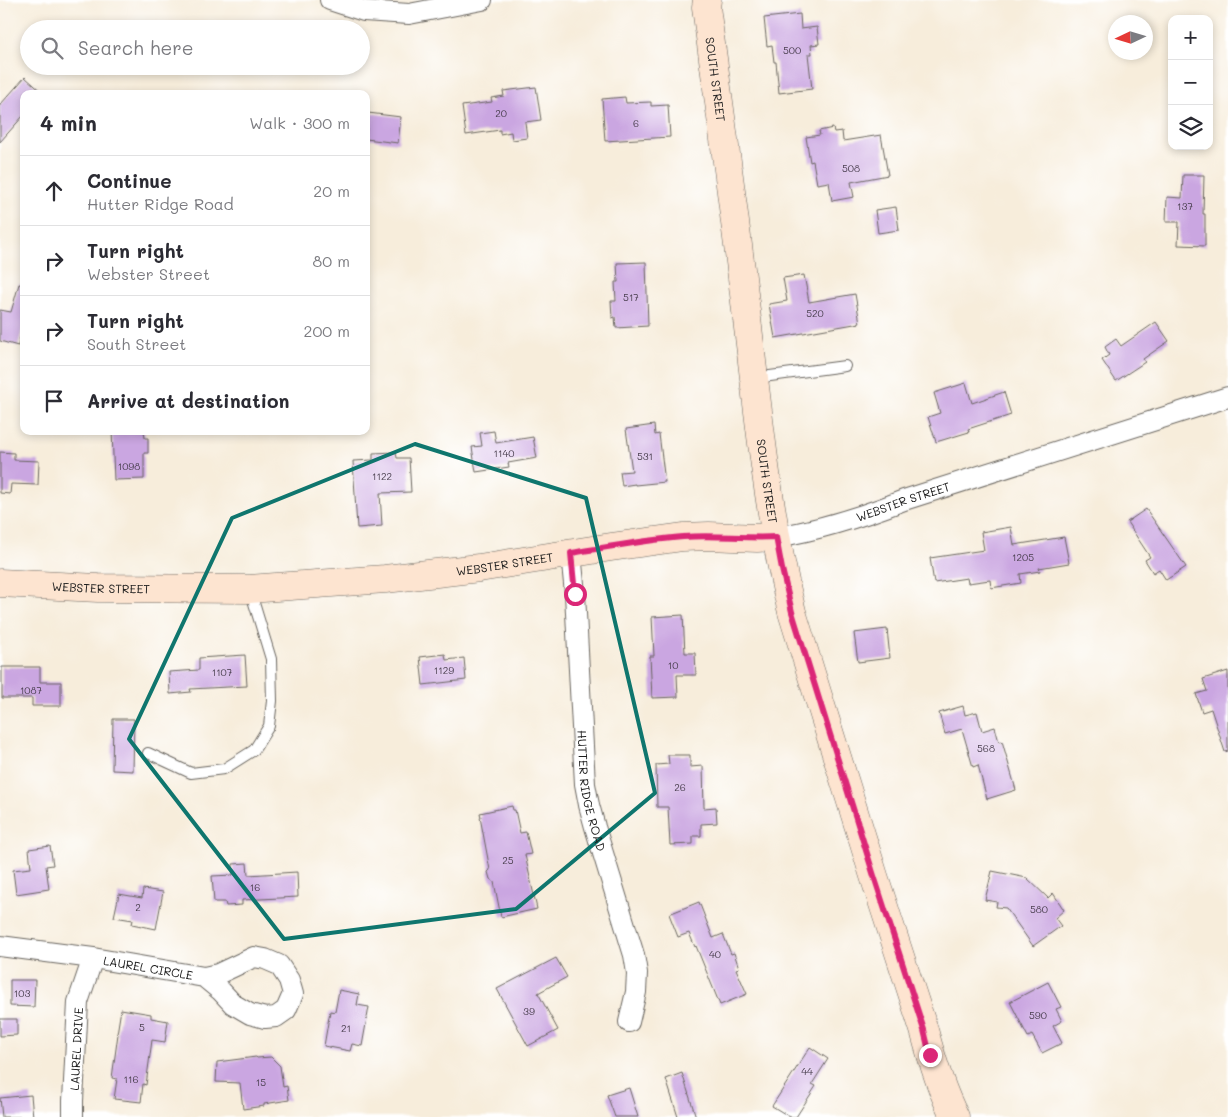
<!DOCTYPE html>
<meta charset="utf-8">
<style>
body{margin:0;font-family:Mali,sans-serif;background:#f2f2f3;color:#2b2b33}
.controls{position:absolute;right:15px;top:15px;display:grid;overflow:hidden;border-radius:10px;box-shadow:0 2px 8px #0003}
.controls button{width:45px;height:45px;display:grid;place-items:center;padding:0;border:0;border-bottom:1px solid #e1e1e2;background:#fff;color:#2b2b33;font:25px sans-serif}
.compass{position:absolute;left:1108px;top:15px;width:45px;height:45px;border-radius:50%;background:#fff;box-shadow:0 2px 8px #0003;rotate:266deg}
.stop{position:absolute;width:15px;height:15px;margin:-11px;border:4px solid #db2777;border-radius:50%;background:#fff}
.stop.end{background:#db2777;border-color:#fff;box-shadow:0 1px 5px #0008}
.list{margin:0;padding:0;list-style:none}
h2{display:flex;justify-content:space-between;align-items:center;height:65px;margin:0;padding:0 20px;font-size:21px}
h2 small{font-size:16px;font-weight:400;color:#7c7c81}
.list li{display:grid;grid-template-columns:32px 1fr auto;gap:15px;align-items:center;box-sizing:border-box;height:70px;padding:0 20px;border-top:1px solid #e1e1e2}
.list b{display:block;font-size:19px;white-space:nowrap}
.list p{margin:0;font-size:16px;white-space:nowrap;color:#7c7c81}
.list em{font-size:16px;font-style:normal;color:#7c7c81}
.icon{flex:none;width:28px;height:28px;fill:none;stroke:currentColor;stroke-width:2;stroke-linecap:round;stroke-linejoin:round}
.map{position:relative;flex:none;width:1228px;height:1117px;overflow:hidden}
.search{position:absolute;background:#fff;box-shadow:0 2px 8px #0003;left:20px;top:20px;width:350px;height:55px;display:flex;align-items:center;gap:12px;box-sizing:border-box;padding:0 18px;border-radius:28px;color:#7c7c81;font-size:19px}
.panel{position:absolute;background:#fff;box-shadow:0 2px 8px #0003;left:20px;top:90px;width:350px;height:345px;border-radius:10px}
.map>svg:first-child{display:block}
.building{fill:#caa6e1}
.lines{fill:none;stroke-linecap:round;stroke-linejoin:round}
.lane-casing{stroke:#69655f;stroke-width:12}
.street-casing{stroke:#69655f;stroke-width:22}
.secondary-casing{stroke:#69655f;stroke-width:29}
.lane{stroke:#fff;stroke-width:10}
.street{stroke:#fff;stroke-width:20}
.secondary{stroke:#fde4d0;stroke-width:28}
.route{stroke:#db2777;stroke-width:6}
.marked{fill:none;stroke:#0f766e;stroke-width:4;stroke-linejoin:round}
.labels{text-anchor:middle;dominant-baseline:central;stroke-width:4;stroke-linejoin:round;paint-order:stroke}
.number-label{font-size:10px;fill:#483e4d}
.street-label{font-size:12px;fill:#1c1c1c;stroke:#fff}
</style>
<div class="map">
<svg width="1228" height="1117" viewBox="0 0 1228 1117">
<rect width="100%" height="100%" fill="#fff"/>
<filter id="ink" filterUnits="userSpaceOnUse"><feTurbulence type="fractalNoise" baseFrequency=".02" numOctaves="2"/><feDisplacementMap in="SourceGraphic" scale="10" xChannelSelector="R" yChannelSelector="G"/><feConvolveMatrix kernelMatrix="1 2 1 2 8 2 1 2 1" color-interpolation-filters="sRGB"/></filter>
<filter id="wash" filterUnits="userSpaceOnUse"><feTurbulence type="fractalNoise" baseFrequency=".0096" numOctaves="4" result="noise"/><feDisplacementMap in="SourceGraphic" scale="20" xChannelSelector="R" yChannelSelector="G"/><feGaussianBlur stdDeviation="1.12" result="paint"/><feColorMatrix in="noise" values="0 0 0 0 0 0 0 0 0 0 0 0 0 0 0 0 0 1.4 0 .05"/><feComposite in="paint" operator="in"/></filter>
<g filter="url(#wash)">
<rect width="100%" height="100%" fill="#f7eddb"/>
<g id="blocks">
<path class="building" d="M800 14 801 29 817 27 819 44 811 45 812 54H808L812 89 779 93 776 62H774L772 45 767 46 764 18Z
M25 77 44 94H24V115L0 142V105Z
M536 87 541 120 525 122 527 138 512 140 511 132 500 134V130L466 135 462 106 492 102 491 98 504 96 503 91Z
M625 97 626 103 651 102V106L668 105 670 137 605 141 602 99Z
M368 113 401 117 398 143 366 139Z
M833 128 834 132 842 131 843 141 881 135 888 175 851 182 854 197 832 201 829 182 817 184 813 161 810 162 806 137 820 135 819 131Z
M1183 175H1204L1203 214H1205V246L1178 245 1179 222H1166L1167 197 1182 198Z
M896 207 899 230 878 233 875 210Z
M646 262 648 326 616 328 615 317 612 318 611 301H616L615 282H618L617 263Z
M804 275 809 302 855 294 860 323 775 338 769 304 787 301 783 278Z
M19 284 24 285V323L18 346 0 341V310L11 312Z
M1156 322 1169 341 1143 359 1145 362 1116 381 1102 360 1109 355 1105 347 1116 339 1121 346Z
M966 383 972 403 1004 392 1011 415 968 429 969 432 936 442 928 417 940 413 934 393Z
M654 425 655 435 659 434 665 482 635 485V484L622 486 620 472 632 471 626 429Z
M112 431H144L145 438H148V453H144V479L114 480Z
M494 431 496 443 533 437 537 458 508 463 509 467 476 472 472 447 482 446 480 433Z
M0 452 14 453V460L39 461 38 485 11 484 10 494 0 493Z
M396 452 397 458H409L411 492 380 493 382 526 357 528 353 461 373 460V453Z
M1146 509 1186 567 1166 580 1159 569 1153 573 1145 560 1150 557 1127 522Z
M1011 527 1014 545 1064 537 1069 563 1039 568 1040 571 1020 574 1021 583 991 588 990 580 968 583 967 578 934 583 930 558 984 550 981 532Z
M683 615 685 653H695L696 675H677L678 697 652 698 650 656H654L652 617Z
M887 629 890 658 858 662 854 633Z
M445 654 446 660 464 658 466 680 423 685 420 657Z
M245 655 247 686 190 689 191 692 170 694 169 672 199 670V658Z
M2 667H40V682H61V706H32V698H2Z
M1228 671V751L1225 752 1211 709 1202 712 1196 694 1207 691 1203 679Z
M963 706 965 715 977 712 982 731 995 727 999 742 1002 741 1016 790 987 799 978 765 973 767 962 729 945 734 939 713Z
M113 719H134L133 771 112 770Z
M668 755H690V767L703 766 704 808 716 807 717 823 701 824V836H693V844L670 845 668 807H657L656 765 669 764Z
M512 806 513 810H515L520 833 526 832 531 854 525 855 537 909 501 917 494 882 490 879 488 872 490 870 480 817H481L480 813Z
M50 846 53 865 46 866 49 889 16 894 13 870 31 868 29 849Z
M247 863 248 875 297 872 298 897 242 900V905L226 906 225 902H214L212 876 233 875V864Z
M992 871 1027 878 1048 898 1053 893 1064 910 1055 918 1061 926 1033 946 1006 908 996 907 997 902 985 900Z
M143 889 163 892 156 929 132 924 133 920 114 917 119 894 142 898Z
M699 902 713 938 723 934 731 954 734 953 739 968 736 969 747 994 720 1005 696 946 695 947 689 933 678 937 669 914Z
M556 958 567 977 538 993 558 1030 528 1046 497 989Z
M10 980H35L34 1007 10 1006Z
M1048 982 1061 1007 1056 1009 1062 1021 1053 1026 1062 1043 1042 1053 1032 1035 1028 1037 1010 1002Z
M339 990 359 994 357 1005 369 1007 362 1046 352 1044 350 1051 324 1046 330 1011 335 1012Z
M121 1009 151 1014V1018L168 1021 165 1042 152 1040 146 1085 143 1084 141 1102 114 1099 117 1079 112 1078 118 1034H117Z
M0 1019H17V1035L0 1036Z
M810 1047 828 1059 812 1084 816 1086 796 1117H790L772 1106Z
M256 1057 257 1058 271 1057 280 1066 283 1087 287 1086 289 1100 264 1104V1106L243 1109 240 1083 216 1082 217 1062Z
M682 1073 696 1117H678L666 1079Z
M629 1088 638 1117H615L607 1095Z
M31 1095 33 1117H2L0 1098Z"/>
</g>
</g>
<g filter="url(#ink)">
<use href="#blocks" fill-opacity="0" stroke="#69655f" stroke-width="1"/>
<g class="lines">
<defs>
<path id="lane" d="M755 378 845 366
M148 753 191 773 224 769 254 750 269 726 272 701 271 659 250 590"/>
<g id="street">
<path d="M330 0 364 11 409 14 482 0"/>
<path id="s1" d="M776 537C820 530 863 516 904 500L1228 397"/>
<path id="s2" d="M571 553 575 594 585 784 589 805 595 827 634 955 637 973 636 992 629 1022"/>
<path d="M0 946 93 958 78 1002 73 1101V1117"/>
<path id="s3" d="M93 958 204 977 221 991 233 1004 250 1014 265 1018 276 1017 286 1010 293 994 289 980 279 965 265 959 254 957 218 974 204 977"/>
</g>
<g id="secondary">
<path id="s4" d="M707 0 706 7C720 111 735 215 747 319 759 418 768 515 792 612L874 876 924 1030C932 1060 941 1090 955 1117"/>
<path id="s5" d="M0 583 98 588 249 589 385 579 479 568 611 547 683 537 709 536 757 538 776 537"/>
</g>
</defs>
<use href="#lane" class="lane-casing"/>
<use href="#street" class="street-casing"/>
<use href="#secondary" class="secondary-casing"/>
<use href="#lane" class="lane"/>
<use href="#street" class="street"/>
<use href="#secondary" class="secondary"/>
</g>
</g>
<g class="lines" filter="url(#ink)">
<path class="route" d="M575 594 571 553C608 547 645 540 683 537 714 534 745 539 776 537L782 569 792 612 874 876 924 1030 930 1055"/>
</g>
<path class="marked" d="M415 444 586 498 655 793 516 909 284 939 129 739 232 518Z"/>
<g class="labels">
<g class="number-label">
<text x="792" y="50">500</text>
<text x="501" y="113">20</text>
<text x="636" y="123">6</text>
<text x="851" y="168">508</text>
<text x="1185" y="206">137</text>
<text x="631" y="297">517</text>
<text x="815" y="313">520</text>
<text x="504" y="453">1140</text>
<text x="645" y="456">531</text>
<text x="129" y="466">1098</text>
<text x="382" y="476">1122</text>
<text x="1023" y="557">1205</text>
<text x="673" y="665">10</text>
<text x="444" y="670">1129</text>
<text x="222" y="672">1107</text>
<text x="31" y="690">1087</text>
<text x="986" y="748">568</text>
<text x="680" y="787">26</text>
<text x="508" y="860">25</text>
<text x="255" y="887">16</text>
<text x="138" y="907">2</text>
<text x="1039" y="909">580</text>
<text x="715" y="954">40</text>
<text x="22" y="993">103</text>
<text x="529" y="1011">39</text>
<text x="1038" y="1015">590</text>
<text x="142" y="1027">5</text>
<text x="346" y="1028">21</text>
<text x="807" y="1071">44</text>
<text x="131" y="1079">116</text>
<text x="261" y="1082">15</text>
</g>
<g class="street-label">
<text stroke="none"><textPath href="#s4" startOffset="80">SOUTH STREET</textPath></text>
<text stroke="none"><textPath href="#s4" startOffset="485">SOUTH STREET</textPath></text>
<text stroke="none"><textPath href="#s1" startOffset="132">WEBSTER STREET</textPath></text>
<text stroke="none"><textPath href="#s5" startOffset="506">WEBSTER STREET</textPath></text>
<text stroke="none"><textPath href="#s5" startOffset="101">WEBSTER STREET</textPath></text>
<text stroke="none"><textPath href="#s2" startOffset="239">HUTTER RIDGE ROAD</textPath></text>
<text stroke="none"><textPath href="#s3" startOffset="56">LAUREL CIRCLE</textPath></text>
<text transform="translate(76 1049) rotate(-87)">LAUREL DRIVE</text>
</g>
</g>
</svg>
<div class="controls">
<button>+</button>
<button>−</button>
<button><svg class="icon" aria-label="layers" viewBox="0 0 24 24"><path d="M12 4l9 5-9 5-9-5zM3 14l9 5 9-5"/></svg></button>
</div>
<svg class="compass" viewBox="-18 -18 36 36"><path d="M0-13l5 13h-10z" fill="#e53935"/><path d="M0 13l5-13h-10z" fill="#7c7c81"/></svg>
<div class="stop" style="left:575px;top:594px"></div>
<div class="stop end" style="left:930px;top:1055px"></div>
<div class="search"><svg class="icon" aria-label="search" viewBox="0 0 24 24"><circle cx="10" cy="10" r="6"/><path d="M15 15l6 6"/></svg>Search here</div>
<section class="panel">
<h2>4 min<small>Walk · 300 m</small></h2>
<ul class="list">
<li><svg class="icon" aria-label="ahead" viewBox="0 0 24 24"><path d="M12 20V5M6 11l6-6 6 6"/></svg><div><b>Continue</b><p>Hutter Ridge Road</p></div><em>20 m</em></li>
<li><svg class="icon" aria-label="right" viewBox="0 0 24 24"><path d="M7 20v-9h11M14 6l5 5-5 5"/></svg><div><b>Turn right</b><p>Webster Street</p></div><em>80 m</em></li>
<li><svg class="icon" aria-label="right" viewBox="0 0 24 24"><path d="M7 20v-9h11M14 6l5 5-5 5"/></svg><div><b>Turn right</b><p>South Street</p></div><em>200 m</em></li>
<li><svg class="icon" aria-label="arrive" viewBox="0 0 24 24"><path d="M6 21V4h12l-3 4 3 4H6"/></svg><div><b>Arrive at destination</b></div></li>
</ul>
</section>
</div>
